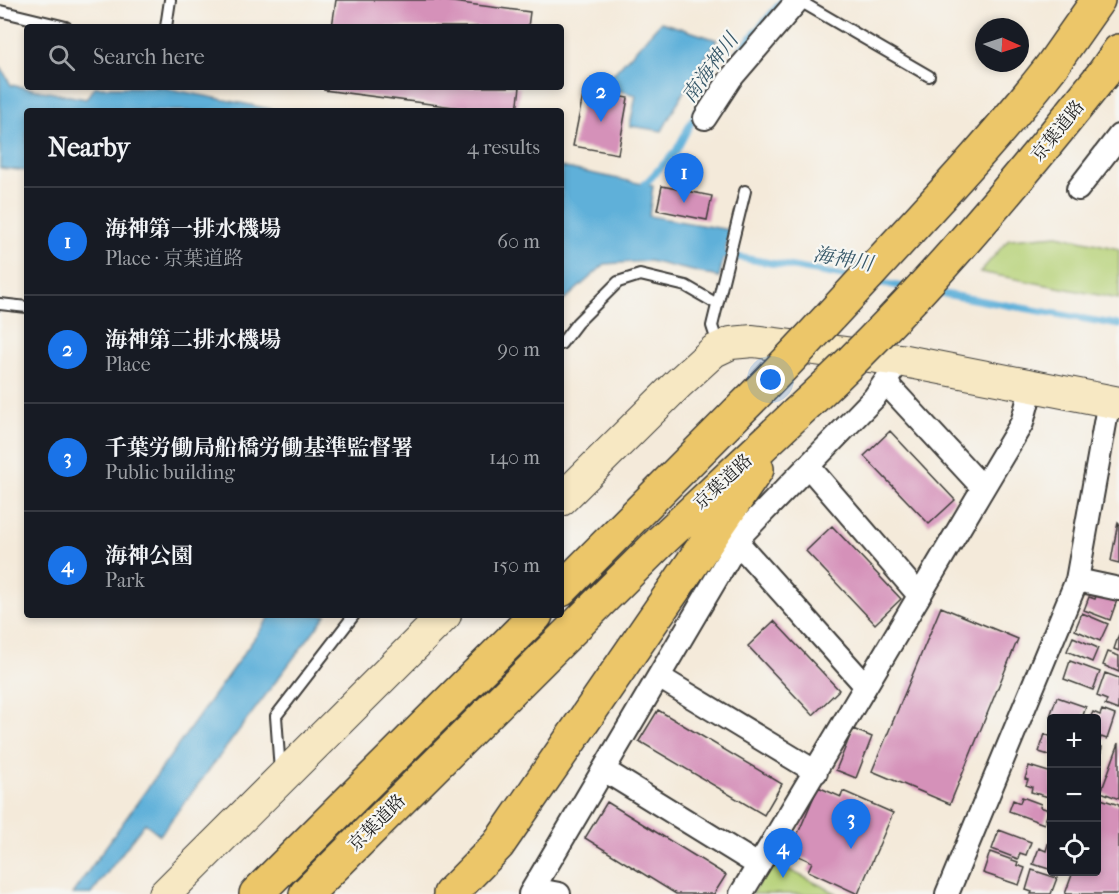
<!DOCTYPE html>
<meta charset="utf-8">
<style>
body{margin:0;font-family:"IM FELL French Canon","Noto Serif JP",serif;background:#20242c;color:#f1f3f6}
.controls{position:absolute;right:18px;bottom:18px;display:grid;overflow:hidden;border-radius:6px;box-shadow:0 3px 9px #0003}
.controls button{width:54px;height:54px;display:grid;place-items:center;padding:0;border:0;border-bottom:2px solid #363941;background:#171b24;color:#f1f3f6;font:30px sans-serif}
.compass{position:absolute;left:975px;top:18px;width:54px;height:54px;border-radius:50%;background:#171b24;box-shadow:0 3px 9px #0003;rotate:93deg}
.you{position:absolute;left:771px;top:380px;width:21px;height:21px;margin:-15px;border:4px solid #fff;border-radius:50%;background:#1a73e8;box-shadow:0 0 0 9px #1a73e833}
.badge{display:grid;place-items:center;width:39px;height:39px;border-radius:50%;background:#1a73e8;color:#fff;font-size:20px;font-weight:700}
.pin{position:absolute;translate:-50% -50px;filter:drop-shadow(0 2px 3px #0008)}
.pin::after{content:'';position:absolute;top:32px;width:21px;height:18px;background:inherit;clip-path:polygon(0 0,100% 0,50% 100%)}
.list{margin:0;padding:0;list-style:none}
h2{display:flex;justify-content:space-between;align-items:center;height:78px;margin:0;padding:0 24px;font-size:26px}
h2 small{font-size:20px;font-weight:400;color:#9ea1a6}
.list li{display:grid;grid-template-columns:39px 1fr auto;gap:18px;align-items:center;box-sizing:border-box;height:108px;padding:0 24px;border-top:2px solid #363941}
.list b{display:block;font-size:22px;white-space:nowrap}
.list p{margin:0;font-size:20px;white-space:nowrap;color:#9ea1a6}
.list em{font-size:20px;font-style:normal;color:#9ea1a6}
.icon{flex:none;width:33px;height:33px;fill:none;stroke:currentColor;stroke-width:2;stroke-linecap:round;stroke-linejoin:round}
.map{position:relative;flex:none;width:1119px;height:894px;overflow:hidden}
.search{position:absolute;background:#171b24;box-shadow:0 3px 9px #0003;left:24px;top:24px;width:540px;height:66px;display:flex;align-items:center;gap:15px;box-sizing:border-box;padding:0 21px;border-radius:6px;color:#9ea1a6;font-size:22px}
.panel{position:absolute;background:#171b24;box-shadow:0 3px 9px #0003;left:24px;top:108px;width:540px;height:510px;border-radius:6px}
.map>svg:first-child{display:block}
.green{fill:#b6d177;stroke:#69764a;stroke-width:1.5}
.water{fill:#5eb0d9;stroke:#3d667a;stroke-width:1.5}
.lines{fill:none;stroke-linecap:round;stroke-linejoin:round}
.stream{stroke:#5eb0d9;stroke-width:7}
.building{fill:#d591b9}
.lane-casing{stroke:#3c3b38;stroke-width:14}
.street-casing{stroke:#3c3b38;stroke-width:26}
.secondary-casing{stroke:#3c3b38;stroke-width:34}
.highway-casing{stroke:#3c3b38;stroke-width:36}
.lane{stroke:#fff;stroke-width:10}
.street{stroke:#fff;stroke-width:22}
.secondary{stroke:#f7e8c3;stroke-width:32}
.highway{stroke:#ecc669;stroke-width:33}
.highway-bridge-casing{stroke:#3c3b38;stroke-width:36;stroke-linecap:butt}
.highway-bridge{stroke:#ecc669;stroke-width:33}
.labels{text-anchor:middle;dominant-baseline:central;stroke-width:4.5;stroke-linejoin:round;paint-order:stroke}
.street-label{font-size:18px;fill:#1c1c1c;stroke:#f6f6f2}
.water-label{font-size:20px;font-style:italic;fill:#365768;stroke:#f6f6f2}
</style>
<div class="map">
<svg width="1119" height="894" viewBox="0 0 1119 894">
<rect width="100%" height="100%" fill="#f6f6f2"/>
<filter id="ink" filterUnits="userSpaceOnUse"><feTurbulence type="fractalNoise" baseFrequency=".0167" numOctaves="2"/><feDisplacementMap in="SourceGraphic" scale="12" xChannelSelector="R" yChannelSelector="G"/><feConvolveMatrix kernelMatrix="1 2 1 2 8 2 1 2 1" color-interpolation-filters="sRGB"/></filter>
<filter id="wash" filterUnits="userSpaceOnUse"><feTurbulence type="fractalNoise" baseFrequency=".008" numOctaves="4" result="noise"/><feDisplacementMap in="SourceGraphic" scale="24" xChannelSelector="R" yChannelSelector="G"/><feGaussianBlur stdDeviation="1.35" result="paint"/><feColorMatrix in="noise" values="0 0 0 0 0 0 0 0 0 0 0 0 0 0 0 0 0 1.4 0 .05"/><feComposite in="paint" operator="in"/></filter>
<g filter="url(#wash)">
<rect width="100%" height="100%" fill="#f4eada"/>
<path class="green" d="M1058 235 1119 249V299L980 272 1009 239Z
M771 861 838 894H752Z"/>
<path class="water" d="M661 22 717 40 688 84 662 131 630 126 636 95 602 86Z
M0 66 11 85 86 99 94 87H160L280 111H27V171L0 168Z
M561 167 653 186 649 216 730 230 719 277 649 261 605 264 561 303Z
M271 615H326L160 835 145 823 91 894H72Z"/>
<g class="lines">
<path class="stream" d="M738 53 783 0
M645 184 676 151 703 100 711 88
M726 255 854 278
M876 282 910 288
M933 292 1119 325"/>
</g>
<g id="blocks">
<path class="building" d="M336 0H437L530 12 528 27H332Z
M325 87H520L517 111H484L324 90Z
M584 90 628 98 618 154 573 146Z
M662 186 712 196 707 220 657 210Z
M890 431 955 500 929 524 864 456Z
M1118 522 1119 523V563L1111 561Z
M832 526 901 599 875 624 806 551Z
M1097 593 1117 600 1110 620 1084 610 1089 597 1095 599Z
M941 607 1018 639 950 804 872 771Z
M1082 613 1108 624 1100 641 1075 630Z
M774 621 839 690 813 715 748 646Z
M1119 634V651L1114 649Z
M1073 637 1098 648 1092 662 1067 651Z
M1108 652 1119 656V672L1103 665Z
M1070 661 1100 672 1093 690 1064 679Z
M1105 673 1119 678 1118 710 1105 705 1107 700 1097 696Z
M1057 697 1086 707 1082 718H1056L1050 716Z
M658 710 782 784 764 815 639 741Z
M1102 710 1115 715 1107 739 1101 737 1099 743 1096 742V718H1090L1093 712 1100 715Z
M853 729 872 737 856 778 836 770Z
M1045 734 1052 737V756L1039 752Z
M1119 743V799L1101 792Z
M1096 745 1102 747 1097 771H1096Z
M1029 766 1052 773V798L1031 792 1032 787 1026 785 1028 780 1025 779Z
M818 787 841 797 843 791 893 813 858 894 808 871 812 862 790 852Z
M1022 797 1041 804 1040 807 1049 810 1044 824 1009 811 1013 800 1020 803Z
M1098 798 1119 805V894H1065L1073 872H1096Z
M607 802 726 875 714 894H676L585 838Z
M999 830 1031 842 1026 855 1020 853 1018 859 992 849Z
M1049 841 1052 842V870L1033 864 1039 848 1046 851Z
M990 852 1018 862 1017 865 1025 868 1019 885 983 873Z
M1032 870 1057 878 1051 894H1031L1032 892 1026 890Z"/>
</g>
</g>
<g filter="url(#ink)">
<use href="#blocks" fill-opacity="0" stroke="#3c3b38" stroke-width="1.5"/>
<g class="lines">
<defs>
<path id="lane" d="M798 0 929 76
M0 11 66 27
M166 27 170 0
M0 304 27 307
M561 344 577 323 618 282 640 275 686 286 717 304
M719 347 712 326 745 191
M280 771 276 716 354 615"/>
<path id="street" d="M705 118 731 78 798 0
M1078 189 1119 136
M885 382 983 488
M808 466 919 595
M738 543 865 685
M1077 580 1119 589
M659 677 816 772
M604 770 758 865
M533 889 559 894
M530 894 744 532 874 398 900 360
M741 894C836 738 928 580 1022 423L1032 386
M947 894 1077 580 1109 401"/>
<path id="secondary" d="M561 500 679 383 714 351 731 343 753 341 900 360 1119 403
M165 894 445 615"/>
<path id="highway" d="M1051 67 1098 0
M1103 74 1119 51
M561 590 738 412
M256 894 536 615
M306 894 658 544 796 414
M450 894 498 845 757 469"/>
</defs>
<use href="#lane" class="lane-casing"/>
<use href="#street" class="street-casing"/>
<use href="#secondary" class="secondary-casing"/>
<use href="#highway" class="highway-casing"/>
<use href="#lane" class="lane"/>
<use href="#street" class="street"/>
<use href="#secondary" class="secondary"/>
<use href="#highway" class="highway"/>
<defs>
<path id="highway-bridge" d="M738 412C788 363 835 311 882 260 940 197 998 135 1051 67
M796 414C909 311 1008 193 1103 74"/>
</defs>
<use href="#highway-bridge" class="highway-bridge-casing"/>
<use href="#highway-bridge" class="highway-bridge"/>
</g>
</g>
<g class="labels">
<g class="street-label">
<text transform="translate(1058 131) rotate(-51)">京葉道路</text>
<text transform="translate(723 482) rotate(-43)">京葉道路</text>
<text transform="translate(377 823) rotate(-45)">京葉道路</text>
</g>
<g class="water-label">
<text transform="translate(710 68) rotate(-54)">南海神川</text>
<text transform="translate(843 259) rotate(10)">海神川</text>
</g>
</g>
</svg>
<div class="controls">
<button>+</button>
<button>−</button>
<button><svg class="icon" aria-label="locate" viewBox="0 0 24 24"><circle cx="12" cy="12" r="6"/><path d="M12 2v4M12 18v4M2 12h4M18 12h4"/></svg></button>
</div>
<svg class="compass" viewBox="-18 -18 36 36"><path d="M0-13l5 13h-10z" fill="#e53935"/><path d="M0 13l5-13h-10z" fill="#9ea1a6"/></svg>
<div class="you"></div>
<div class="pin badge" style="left:684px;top:203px">1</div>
<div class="pin badge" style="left:601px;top:122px">2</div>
<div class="pin badge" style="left:851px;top:849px">3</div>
<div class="pin badge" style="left:783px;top:878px">4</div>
<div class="search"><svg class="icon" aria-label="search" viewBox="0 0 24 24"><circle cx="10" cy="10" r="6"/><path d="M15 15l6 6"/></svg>Search here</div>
<section class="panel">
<h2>Nearby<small>4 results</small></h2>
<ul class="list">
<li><span class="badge">1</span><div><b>海神第一排水機場</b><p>Place · 京葉道路</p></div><em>60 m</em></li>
<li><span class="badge">2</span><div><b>海神第二排水機場</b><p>Place</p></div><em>90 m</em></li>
<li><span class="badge">3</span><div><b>千葉労働局船橋労働基準監督署</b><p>Public building</p></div><em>140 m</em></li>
<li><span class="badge">4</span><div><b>海神公園</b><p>Park</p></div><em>150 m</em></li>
</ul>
</section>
</div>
